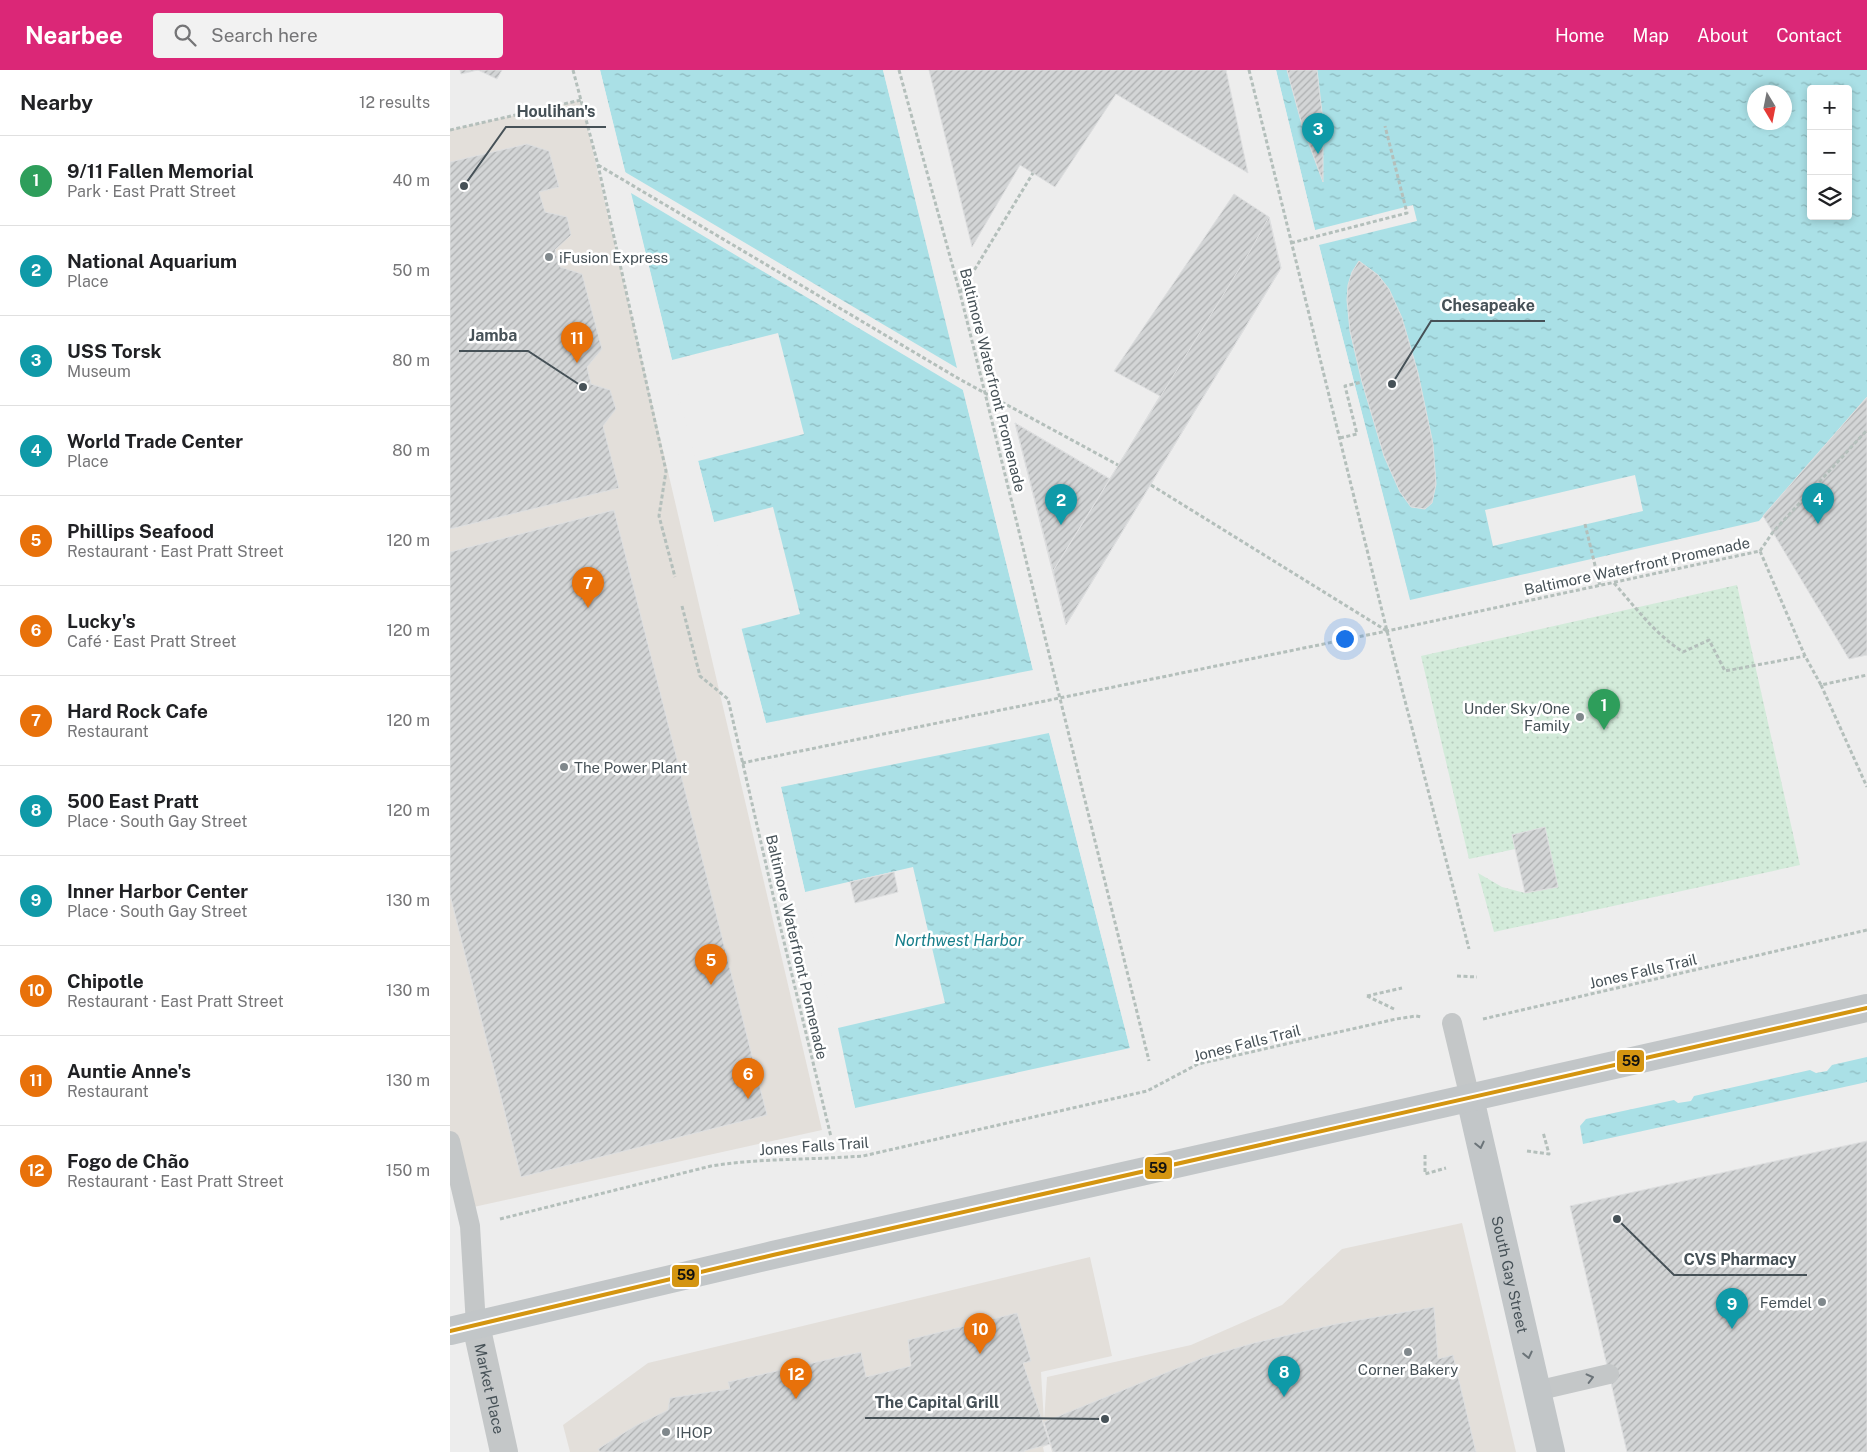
<!DOCTYPE html>
<meta charset="utf-8">
<style>
body{margin:0;font-family:"Public Sans",sans-serif;background:#f2f2f2;color:#202124}
.controls{position:absolute;right:15px;top:15px;display:grid;overflow:hidden;border-radius:5px;box-shadow:0 2px 8px #0003}
.controls button{width:45px;height:45px;display:grid;place-items:center;padding:0;border:0;border-bottom:1px solid #e0e0e0;background:#fff;color:#202124;font:25px sans-serif}
.compass{position:absolute;left:1297px;top:15px;width:45px;height:45px;border-radius:50%;background:#fff;box-shadow:0 2px 8px #0003;rotate:170deg}
.you{position:absolute;left:894px;top:568px;width:18px;height:18px;margin:-12px;border:4px solid #fff;border-radius:50%;background:#1a73e8;box-shadow:0 0 0 8px #1a73e833}
.badge{display:grid;place-items:center;width:32px;height:32px;border-radius:50%;background:#db2777;color:#fff;font-size:16px;font-weight:700}
.pin{position:absolute;translate:-50% -41px;filter:drop-shadow(0 1px 2px #0008)}
.pin::after{content:'';position:absolute;top:26px;width:18px;height:15px;background:inherit;clip-path:polygon(0 0,100% 0,50% 100%)}
.list{margin:0;padding:0;list-style:none}
h2{display:flex;justify-content:space-between;align-items:center;height:65px;margin:0;padding:0 20px;font-size:21px}
h2 small{font-size:16px;font-weight:400;color:#757577}
.list li{display:grid;grid-template-columns:32px 1fr auto;gap:15px;align-items:center;box-sizing:border-box;height:90px;padding:0 20px;border-top:1px solid #e0e0e0}
.list b{display:block;font-size:19px;white-space:nowrap}
.list p{margin:0;font-size:16px;white-space:nowrap;color:#757577}
.list em{font-size:16px;font-style:normal;color:#757577}
.icon{flex:none;width:28px;height:28px;fill:none;stroke:currentColor;stroke-width:2;stroke-linecap:round;stroke-linejoin:round}
.map{position:relative;flex:none;width:1417px;height:1382px;overflow:hidden}
header{display:flex;align-items:center;gap:30px;box-sizing:border-box;height:70px;padding:0 25px;background:#db2777;color:#fff}
header strong{font-size:24px}
nav{display:flex;gap:28px;margin-inline-start:auto;font-size:18px}
.search{width:350px;height:45px;background:#f2f2f2;display:flex;align-items:center;gap:12px;box-sizing:border-box;padding:0 18px;border-radius:5px;color:#757577;font-size:19px}
main{display:flex}
aside{flex:1;background:#fff}
.map>svg:first-child{display:block}
.commercial{fill:#e3dfda}
.park{fill:url(#park-dots)}
.water{fill:url(#water-ripples);fill-rule:evenodd}
.pier{fill:#ededed;fill-rule:evenodd}
.building{fill:url(#building-hatch);stroke:#dedfe0}
.lines{fill:none;stroke-linecap:round;stroke-linejoin:round}
.path{stroke:#b4bfbb;stroke-width:3;stroke-dasharray:4 2.5;stroke-linecap:butt}
.service{stroke:#c4c7c8;stroke-width:20}
.minor{stroke:#c4c7c8;stroke-width:28}
.primary{stroke:#c2c6c8;stroke-width:28}
.bus-1-casing{stroke:#fff;stroke-width:8}
.bus-1{stroke:#d49511;stroke-width:4}
.oneway{stroke:#6b7479}
.oneway2{stroke:#6c7479}
.poi-dot{fill:#80888c;stroke:#fff;stroke-width:2}
.labels{text-anchor:middle;dominant-baseline:central;stroke-width:5;stroke-linejoin:round;paint-order:stroke}
.poi-label{font-size:15px;fill:#465157;stroke:#fff;text-anchor:start}
.street-label{font-size:15px;fill:#465157;stroke:#fff}
.water-label{font-size:16px;font-style:italic;fill:#177e8a;stroke:#fff}
.leader{fill:none;stroke:#465157;stroke-width:2}
.callout-dot{fill:#465157;stroke:#fff;stroke-width:2}
.callout-label{font-size:16px;text-anchor:middle;font-weight:bold;fill:#465157;stroke:#fff;stroke-width:5;stroke-linejoin:round;paint-order:stroke}
.line-badge{stroke:#fff;stroke-width:2}
.pale-badge-label{font-size:14px;text-anchor:middle;font-weight:bold;fill:#111}
</style>
<header>
<strong>Nearbee</strong>
<div class="search"><svg class="icon" aria-label="search" viewBox="0 0 24 24"><circle cx="10" cy="10" r="6"/><path d="M15 15l6 6"/></svg>Search here</div>
<nav><a>Home</a><a>Map</a><a>About</a><a>Contact</a></nav>
</header>
<main>
<aside>
<h2>Nearby<small>12 results</small></h2>
<ul class="list">
<li><span class="badge" style="background:#2e9e5b">1</span><div><b>9/11 Fallen Memorial</b><p>Park · East Pratt Street</p></div><em>40 m</em></li>
<li><span class="badge" style="background:#0f9aa8">2</span><div><b>National Aquarium</b><p>Place</p></div><em>50 m</em></li>
<li><span class="badge" style="background:#0f9aa8">3</span><div><b>USS Torsk</b><p>Museum</p></div><em>80 m</em></li>
<li><span class="badge" style="background:#0f9aa8">4</span><div><b>World Trade Center</b><p>Place</p></div><em>80 m</em></li>
<li><span class="badge" style="background:#e8710a">5</span><div><b>Phillips Seafood</b><p>Restaurant · East Pratt Street</p></div><em>120 m</em></li>
<li><span class="badge" style="background:#e8710a">6</span><div><b>Lucky's</b><p>Café · East Pratt Street</p></div><em>120 m</em></li>
<li><span class="badge" style="background:#e8710a">7</span><div><b>Hard Rock Cafe</b><p>Restaurant</p></div><em>120 m</em></li>
<li><span class="badge" style="background:#0f9aa8">8</span><div><b>500 East Pratt</b><p>Place · South Gay Street</p></div><em>120 m</em></li>
<li><span class="badge" style="background:#0f9aa8">9</span><div><b>Inner Harbor Center</b><p>Place · South Gay Street</p></div><em>130 m</em></li>
<li><span class="badge" style="background:#e8710a">10</span><div><b>Chipotle</b><p>Restaurant · East Pratt Street</p></div><em>130 m</em></li>
<li><span class="badge" style="background:#e8710a">11</span><div><b>Auntie Anne's</b><p>Restaurant</p></div><em>130 m</em></li>
<li><span class="badge" style="background:#e8710a">12</span><div><b>Fogo de Chão</b><p>Restaurant · East Pratt Street</p></div><em>150 m</em></li>
</ul>
</aside>
<div class="map">
<svg width="1417" height="1382" viewBox="0 0 1417 1382">
<defs>
<pattern id="park-dots" width="8" height="8" patternUnits="userSpaceOnUse" patternTransform="scale(1.25)"><rect width="8" height="8" fill="#d3ebda"/><path d="M2 2h.1M6 6h.1" fill="none" stroke="#b6cbbd" stroke-width="1.8" stroke-linecap="round"/></pattern>
<pattern id="water-ripples" width="26" height="14" patternUnits="userSpaceOnUse" patternTransform="scale(1.25)"><rect width="26" height="14" fill="#aae0e6"/><path d="M2 4q2-2 4 0t4 0M15 11q2-2 4 0t4 0" fill="none" stroke="#8cb8bd"/></pattern>
<pattern id="building-hatch" width="6" height="6" patternUnits="userSpaceOnUse" patternTransform="scale(1.25)"><rect width="6" height="6" fill="#d3d5d6"/><path d="M-1 1l2-2M0 6l6-6M5 7l2-2" fill="none" stroke="#adafb0"/></pattern>
</defs>
<rect width="100%" height="100%" fill="#ededed"/>
<path class="commercial" d="M131 30 372 1060 19 1138 0 1070V60Z
M1012 1153 1066 1382H602L600 1374 593 1377 594 1382H120L113 1355 198 1293 640 1187 662 1286 591 1302 594 1352 597 1307 741 1275 832 1235 892 1179Z"/>
<path class="park" d="M1287 515 1350 795 1044 862 1028 803 1052 817 1075 823 1107 817 1095 758 1063 765 1065 779 1019 789 971 586Z"/>
<path class="water" d="M150 0H433L583 600 680 978 405 1038 316 653 222 290Z
M826 0H1417V327L1309 451 960 530 865 160ZM1361 19H1398V146H1361ZM1304 22H1334V52H1304Z
M1417 987V1012L1133 1074 1130 1056 1136 1049 1224 1030 1228 1033 1241 1031 1244 1026 1360 1000 1366 1003 1377 1001 1382 995Z"/>
<path class="pier" d="M148 0H150L175 102 507 298 433 0H435L585 599 682 977 680 978 599 663 331 717 355 822 463 797 495 933 388 958 405 1038H403L313 654 220 291ZM181 123 513 320 583 600 316 653 291 559 350 544 323 437 264 452 248 391 354 364 328 263 222 290Z
M824 0H826L865 160 963 135 967 151 869 175 958 524 956 525 863 161Z
M1185 405 1193 441 1043 476 1035 440Z"/>
<path class="building" d="M10 0H52L47 9 28 0 11 4Z
M479 0H776L798 103 666 24 605 117 570 95 522 177Z
M837 0H867L873 51V112L852 55Z
M77 74 99 81 109 117 89 122 95 142 117 147 121 165 105 180 110 197 132 204 152 279 137 297 141 314 160 320 166 339 153 356 169 418 0 459V92Z
M784 124 819 147 831 198 616 555 565 353 660 409 710 326 664 301Z
M819 147 831 198 616 555 603 501 799 183Z
M909 191 928 205 939 219 952 248 968 303 983 374 986 414 982 433 975 439 961 437 950 422 934 386 912 312 900 261 897 230 898 215 902 202Z
M1417 327V585L1399 589 1313 446Z
M565 353 660 409 603 501Z
M164 440 317 1045 71 1107 0 825V482Z
M1095 757 1108 817 1075 823 1062 765Z
M444 802 448 822 405 833 400 812Z
M1417 1071V1382H1177L1120 1136Z
M984 1237 988 1289 1003 1285 1026 1382H603L594 1352 755 1287 804 1273 886 1254Z
M567 1243 581 1291 573 1293 600 1374 574 1381 575 1382H150L148 1379 185 1356 218 1340 220 1328 280 1319 278 1312 411 1282 416 1307 461 1296 458 1270Z"/>
<g class="lines">
<path class="path" d="M123 0 148 95 216 401 209 446 225 507
M449 0 510 223 535 323 699 991
M799 0 937 561 1019 879
M0 60 131 30
M148 95 511 310 668 395
M841 173 957 143 935 56
M511 222 583 103
M890 368 907 364 895 316 912 312
M701 415 937 561
M1135 454 1150 516
M1310 481 1323 462 1417 360
M1164 513C1186 538 1205 564 1233 582L1259 570 1275 601 1355 586
M232 536 250 606 278 629 329 851 381 1067
M1371 615 1417 717
M292 693 937 561 1310 481 1355 586 1371 615 1417 605
M1007 906 1027 907
M917 926 952 918
M917 926 944 939
M1033 949 1417 860
M1077 1081 1099 1084 1093 1062
M975 1085V1104L996 1098
M50 1149 261 1096C311 1088 362 1090 413 1086L697 1021 748 994 946 949 966 946 972 947"/>
<path class="service" d="M1002 953 1020 1028
M0 1071 20 1156 26 1255
M1086 1321 1159 1304"/>
<path class="minor" id="s1" d="M26 1255 54 1382"/>
<g class="primary">
<path id="s2" d="M1020 1028 1101 1382"/>
<path d="M0 1261 323 1185 1417 938"/>
</g>
<defs>
<path id="bus-1" d="M0 1261 323 1185 1417 938"/>
</defs>
<use href="#bus-1" class="bus-1-casing"/>
<use href="#bus-1" class="bus-1"/>
</g>
<defs><path id="oneway-chevron" d="M-2-3.5L2.5 0L-2 3.5" fill="none" stroke-width="1.6" stroke-linecap="round" stroke-linejoin="round" transform="scale(1.25)"/></defs>
<g class="oneway">
<use href="#oneway-chevron" transform="translate(1030 1075) rotate(77)"/>
<use href="#oneway-chevron" transform="translate(1078 1285) rotate(77)"/>
</g>
<use class="oneway2" href="#oneway-chevron" transform="translate(1140 1308) rotate(-14)"/>
<g class="poi-dot">
<circle cx="99" cy="187" r="5"/>
<circle cx="1130" cy="647" r="5"/>
<circle cx="114" cy="697" r="5"/>
<circle cx="1372" cy="1232" r="5"/>
<circle cx="958" cy="1282" r="5"/>
<circle cx="216" cy="1362" r="5"/>
</g>
<g class="labels">
<g class="poi-label">
<text x="109" y="187">iFusion Express</text>
<text x="1120" y="638" text-anchor="end">Under Sky/One<tspan x="1120" dy="17">Family</tspan></text>
<text x="124" y="697">The Power Plant</text>
<text x="1362" y="1232" text-anchor="end">Femdel</text>
<text x="958" y="1299" text-anchor="middle">Corner Bakery</text>
<text x="226" y="1362">IHOP</text>
</g>
<g class="street-label">
<text transform="translate(543 310) rotate(76)">Baltimore Waterfront Promenade</text>
<text transform="translate(1187 496) rotate(-12)">Baltimore Waterfront Promenade</text>
<text transform="translate(347 877) rotate(77)">Baltimore Waterfront Promenade</text>
<text transform="translate(1193 901) rotate(-13)">Jones Falls Trail</text>
<text transform="translate(797 973) rotate(-14)">Jones Falls Trail</text>
<text transform="translate(364 1076) rotate(-4)">Jones Falls Trail</text>
<text stroke="none"><textPath href="#s2" startOffset="181">South Gay Street</textPath></text>
<text stroke="none"><textPath href="#s1" startOffset="65">Market Place</textPath></text>
</g>
<g class="water-label">
<text x="509" y="870">Northwest Harbor</text>
</g>
</g>
<path class="leader" d="M14 116L56 57H156M942 314L981 251H1095M133 317L78 281H9M1167 1149L1224 1205H1357M655 1349L559 1348H415"/>
<g class="callout-dot">
<circle cx="14" cy="116" r="5"/>
<circle cx="942" cy="314" r="5"/>
<circle cx="133" cy="317" r="5"/>
<circle cx="1167" cy="1149" r="5"/>
<circle cx="655" cy="1349" r="5"/>
</g>
<g class="callout-label">
<text x="106" y="47">Houlihan's</text>
<text x="1038" y="241">Chesapeake</text>
<text x="43" y="271">Jamba</text>
<text x="1290" y="1195">CVS Pharmacy</text>
<text x="487" y="1338">The Capital Grill</text>
</g>
<g class="line-badge">
<rect x="1166" y="979" width="29" height="24" rx="5" fill="#d49511"/>
<rect x="694" y="1086" width="29" height="24" rx="5" fill="#d49511"/>
<rect x="221" y="1194" width="29" height="24" rx="5" fill="#d49511"/>
</g>
<g class="pale-badge-label">
<text x="1181" y="996">59</text>
<text x="708" y="1103">59</text>
<text x="236" y="1210">59</text>
</g>
</svg>
<div class="controls">
<button>+</button>
<button>−</button>
<button><svg class="icon" aria-label="layers" viewBox="0 0 24 24"><path d="M12 4l9 5-9 5-9-5zM3 14l9 5 9-5"/></svg></button>
</div>
<svg class="compass" viewBox="-18 -18 36 36"><path d="M0-13l5 13h-10z" fill="#e53935"/><path d="M0 13l5-13h-10z" fill="#757577"/></svg>
<div class="you"></div>
<div class="pin badge" style="left:1154px;top:660px;background:#2e9e5b">1</div>
<div class="pin badge" style="left:611px;top:455px;background:#0f9aa8">2</div>
<div class="pin badge" style="left:868px;top:84px;background:#0f9aa8">3</div>
<div class="pin badge" style="left:1368px;top:454px;background:#0f9aa8">4</div>
<div class="pin badge" style="left:261px;top:915px;background:#e8710a">5</div>
<div class="pin badge" style="left:298px;top:1029px;background:#e8710a">6</div>
<div class="pin badge" style="left:138px;top:538px;background:#e8710a">7</div>
<div class="pin badge" style="left:834px;top:1327px;background:#0f9aa8">8</div>
<div class="pin badge" style="left:1282px;top:1259px;background:#0f9aa8">9</div>
<div class="pin badge" style="left:530px;top:1284px;background:#e8710a">10</div>
<div class="pin badge" style="left:127px;top:293px;background:#e8710a">11</div>
<div class="pin badge" style="left:346px;top:1329px;background:#e8710a">12</div>
</div>
</main>
